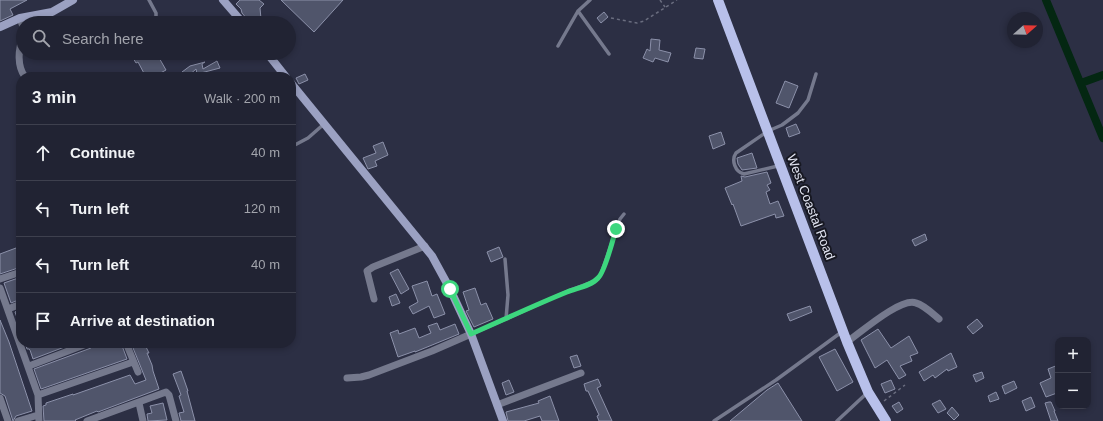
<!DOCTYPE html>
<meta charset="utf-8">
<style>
body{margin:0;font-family:Helvetica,sans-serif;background:#292b3b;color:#f1f3f6}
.controls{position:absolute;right:12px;bottom:12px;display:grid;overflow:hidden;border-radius:8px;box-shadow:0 2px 6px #0003}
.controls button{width:36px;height:36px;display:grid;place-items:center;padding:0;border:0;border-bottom:1px solid #3e404e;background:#212333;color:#f1f3f6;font:20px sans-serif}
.compass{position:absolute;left:1007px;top:12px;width:36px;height:36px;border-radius:50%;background:#212333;box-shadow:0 2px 6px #0003;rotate:70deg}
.stop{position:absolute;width:12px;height:12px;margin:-9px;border:3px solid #3dd77e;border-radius:50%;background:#fff}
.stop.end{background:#3dd77e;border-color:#fff;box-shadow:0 1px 4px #0008}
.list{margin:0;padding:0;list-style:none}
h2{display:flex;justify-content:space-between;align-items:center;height:52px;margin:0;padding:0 16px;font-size:17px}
h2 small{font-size:13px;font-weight:400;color:#a2a4ac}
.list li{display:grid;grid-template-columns:26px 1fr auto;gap:12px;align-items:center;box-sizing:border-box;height:56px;padding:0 16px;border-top:1px solid #3e404e}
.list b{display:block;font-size:15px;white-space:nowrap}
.list em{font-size:13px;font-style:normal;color:#a2a4ac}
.icon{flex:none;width:22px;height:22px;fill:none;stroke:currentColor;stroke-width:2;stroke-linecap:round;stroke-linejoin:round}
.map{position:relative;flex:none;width:1103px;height:421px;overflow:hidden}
.search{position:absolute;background:#212333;box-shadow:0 2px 6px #0003;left:16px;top:16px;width:280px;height:44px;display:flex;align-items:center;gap:10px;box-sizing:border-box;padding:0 14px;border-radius:22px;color:#a2a4ac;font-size:15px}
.panel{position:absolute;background:#212333;box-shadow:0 2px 6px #0003;left:16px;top:72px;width:280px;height:276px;border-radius:16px}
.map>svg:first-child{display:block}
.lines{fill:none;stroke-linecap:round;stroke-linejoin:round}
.canal{stroke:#042712;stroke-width:8}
.building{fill:#50556b;stroke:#8c91aa}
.path{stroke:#6a6d7f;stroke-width:1.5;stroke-dasharray:3 3;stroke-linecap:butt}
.lane{stroke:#75798d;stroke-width:3.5}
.street{stroke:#75798d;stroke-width:7}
.secondary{stroke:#9ba1c2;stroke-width:8}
.primary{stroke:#b8c0ea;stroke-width:10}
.route{stroke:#3dd77e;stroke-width:5}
.labels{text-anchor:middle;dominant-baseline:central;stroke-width:4;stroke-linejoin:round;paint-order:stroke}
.street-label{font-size:13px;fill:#e0e3f0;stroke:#171822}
</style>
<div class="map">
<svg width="1103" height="421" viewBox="0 0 1103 421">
<rect width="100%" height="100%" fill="#2c2f44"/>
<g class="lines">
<path class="canal" d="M1046 0 1103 138
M1081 83 1103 75"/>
</g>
<path class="building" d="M0 0H27L10 9 13 15 0 21Z
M240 0H259L264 4 260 8 261 19 248 20 242 13 241 9 236 4Z
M281 0H343L314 32Z
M604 12 608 17 601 23 597 18Z
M651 39 660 40 659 50 671 53 668 62 655 58 653 62 643 58 647 49 650 51Z
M696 48 705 49 703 59 694 58Z
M130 53H151L154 58 158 56 166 70 153 77H146L138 62 136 63Z
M217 61 220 68 197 74 196 69 187 77 182 72 190 66 205 62 202 64 203 69Z
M305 74 308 80 299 84 296 78Z
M785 81 798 86 789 108 776 103Z
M796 124 800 133 789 137 786 128Z
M721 132 725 144 713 149 709 136Z
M383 142 388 155 375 161 377 166 368 169 363 158 376 153 373 146Z
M752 153 757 168 742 170 738 164 737 158Z
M767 172 771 183 767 185 770 190 766 192 770 204 778 201 784 216 776 218 775 214 741 226 733 204 732 205 725 188 742 181 741 176 745 177Z
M925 234 927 240 915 246 912 240Z
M499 247 503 257 491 262 487 252Z
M16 248 21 259V267L0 274V254Z
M398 269 409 289 401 294 390 273Z
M21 277V299L11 303 4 283Z
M427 281 432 296 437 294 445 314 434 318 429 306 413 314 409 307 418 302 412 286Z
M475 288 481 305 486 303 493 319 474 327 466 311 469 310 463 292Z
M396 294 400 303 392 306 389 297Z
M810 306 812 312 790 321 787 314Z
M21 309V326H20L15 312Z
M977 319 983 326 973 334 967 327Z
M0 320 9 342 32 411 16 416 13 421 5 396 0 393Z
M437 323 440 330 455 324 459 334 415 352V351L398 357 390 333 398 330 399 334 415 328 419 338 431 333 428 326Z
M878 329 891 348 909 336 918 353 910 356 912 361 900 366 906 375 899 379 887 360 875 368 861 340Z
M25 343H75L33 359 30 350 29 349H27Z
M94 343H121L127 359 41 389 34 369 91 348Z
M131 343H144L149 353H147L152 365 153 371 159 389 98 412 97 411 75 420 76 421H44L43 406 46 405V403L73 394V395L130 375 135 384 146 380Z
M835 349 853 382 837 391 819 357Z
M951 353 957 367 948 371 947 369 935 378 933 375 924 381 919 372Z
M577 355 581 366 574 368 570 357Z
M1058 365V394L1057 393 1046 397 1040 383 1051 378 1048 369Z
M181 371 188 391H187L195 421H181L179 413 184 412 179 396 181 395 173 374Z
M982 372 984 378 976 382 973 375Z
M598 379 601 386 597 388 612 421H599L597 416 599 415 588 391H586L584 384Z
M509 380 514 392 506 395 502 383Z
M891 380 895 389 885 393 881 384Z
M1014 381 1017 388 1005 394 1002 386Z
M778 383 802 421H730L767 390Z
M996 392 999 399 990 402 988 396Z
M550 396 559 421H542L540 416 524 421H508L506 412 539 403 538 401Z
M1031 397 1035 407 1026 411 1022 401Z
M940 400 946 409 938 413 932 404Z
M899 402 903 409 897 413 892 406Z
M1049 402H1051L1055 411H1054L1058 421H1051L1045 403Z
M163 403 167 420 148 421 147 414 152 413 150 406Z
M952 407 959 415 954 420 947 413Z"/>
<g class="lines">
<path class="path" d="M660 0 665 7
M611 18 637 23 644 21 677 0
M884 401 905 385"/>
<path class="lane" d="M149 0 156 13V18L151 23
M578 11 609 54
M558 46 578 11 590 0
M291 147 308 138 324 124
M778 166 744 174C735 172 731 160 736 153L768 131 782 125 798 113 808 100 816 74
M506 319 568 291 593 282 598 279 601 274 620 219 624 214
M472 334 506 319 508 295 505 259
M714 421 776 380 843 331
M837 421 867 393"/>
<path class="street" d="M20 18 23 27
M23 37C18 50 17 66 25 77
M0 279 21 272
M0 288 38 395 39 421
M374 299 367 271 373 267 425 246
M8 309 21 304
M847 342C860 333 901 297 916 303 924 305 933 314 939 319
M126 343 138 372
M29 366 89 343
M347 378 361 377 369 375 432 351 471 334
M38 395 133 362
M0 398 8 421
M139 403 143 421
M497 405 581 373
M18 421 38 415
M87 421 166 392 169 395 176 421"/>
<path class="secondary" d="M223 0 243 23
M0 27 20 18 52 12 73 0
M267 53 286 77
M291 83 432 256 450 289 471 334 503 421"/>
<path class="primary" d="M718 0 847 342 868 392 886 421"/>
</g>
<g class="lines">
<path class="route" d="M450 289 471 334C503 320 535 305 567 292 577 288 591 286 598 278 605 272 613 239 616 229"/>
</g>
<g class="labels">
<g class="street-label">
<text transform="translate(811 207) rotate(69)">West Coastal Road</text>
</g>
</g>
</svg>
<div class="controls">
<button>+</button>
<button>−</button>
</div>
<svg class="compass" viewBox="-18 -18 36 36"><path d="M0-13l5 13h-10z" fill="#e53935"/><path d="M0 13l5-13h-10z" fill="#a2a4ac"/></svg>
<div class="stop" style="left:450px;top:289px"></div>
<div class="stop end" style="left:616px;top:229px"></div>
<div class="search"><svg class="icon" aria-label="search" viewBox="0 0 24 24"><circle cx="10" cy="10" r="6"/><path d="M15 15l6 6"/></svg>Search here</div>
<section class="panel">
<h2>3 min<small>Walk · 200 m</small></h2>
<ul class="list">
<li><svg class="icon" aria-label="ahead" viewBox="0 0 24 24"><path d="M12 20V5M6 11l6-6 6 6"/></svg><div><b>Continue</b></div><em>40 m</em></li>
<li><svg class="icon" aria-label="left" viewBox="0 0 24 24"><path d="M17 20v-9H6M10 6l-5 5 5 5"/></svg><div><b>Turn left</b></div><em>120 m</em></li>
<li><svg class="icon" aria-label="left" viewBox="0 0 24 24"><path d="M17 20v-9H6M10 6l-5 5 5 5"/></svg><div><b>Turn left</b></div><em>40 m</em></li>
<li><svg class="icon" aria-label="arrive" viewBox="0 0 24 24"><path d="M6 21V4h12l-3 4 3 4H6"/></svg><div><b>Arrive at destination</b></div></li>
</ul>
</section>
</div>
